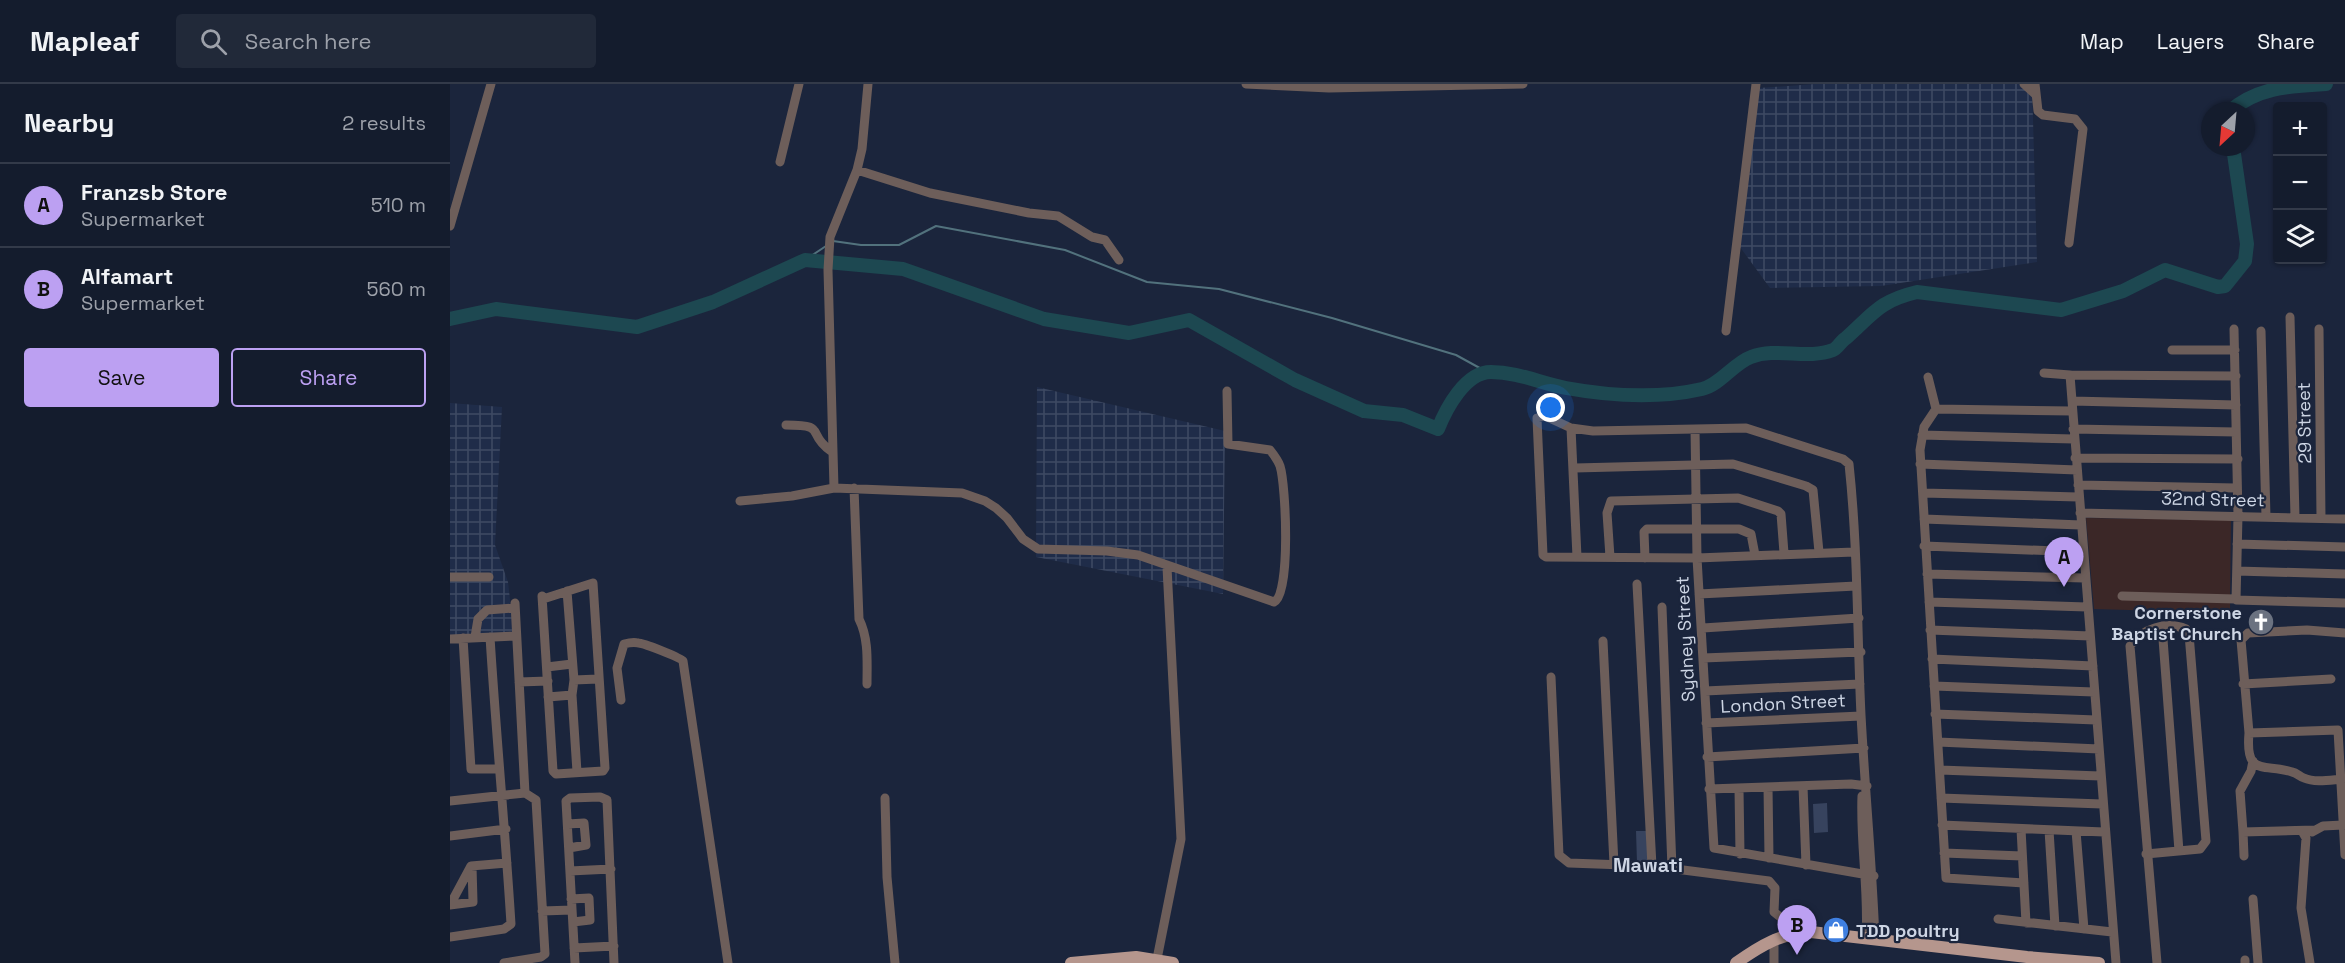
<!DOCTYPE html>
<meta charset="utf-8">
<style>
body{margin:0;font-family:"Space Grotesk",sans-serif;background:#212939;color:#f1f3f6}
.controls{position:absolute;right:18px;top:18px;display:grid;overflow:hidden;border-radius:6px;box-shadow:0 2px 4px #0004}
.controls button{width:54px;height:54px;display:grid;place-items:center;padding:0;border:0;border-bottom:2px solid #333a49;background:#141c2d;color:#f1f3f6;font:30px sans-serif}
.compass{position:absolute;left:1751px;top:18px;width:54px;height:54px;border-radius:50%;background:#141c2d;box-shadow:0 2px 4px #0004;rotate:206deg}
.you{position:absolute;left:1101px;top:324px;width:21px;height:21px;margin:-15px;border:4px solid #fff;border-radius:50%;background:#1a73e8;box-shadow:0 0 0 9px #1a73e833}
.badge{display:grid;place-items:center;width:39px;height:39px;border-radius:50%;background:#bca0f2;color:#111;font-size:20px;font-weight:700}
.pin{position:absolute;translate:-50% -50px;filter:drop-shadow(0 2px 3px #0008)}
.pin::after{content:'';position:absolute;top:32px;width:21px;height:18px;background:inherit;clip-path:polygon(0 0,100% 0,50% 100%)}
.list{margin:0;padding:0;list-style:none}
h2{display:flex;justify-content:space-between;align-items:center;height:78px;margin:0;padding:0 24px;font-size:26px}
h2 small{font-size:20px;font-weight:400;color:#9da1aa}
.list li{display:grid;grid-template-columns:39px 1fr auto;gap:18px;align-items:center;box-sizing:border-box;height:84px;padding:0 24px;border-top:2px solid #333a49}
.list b{display:block;font-size:22px;white-space:nowrap}
.list p{margin:0;font-size:20px;white-space:nowrap;color:#9da1aa}
.list em{font-size:20px;font-style:normal;color:#9da1aa}
.actions{display:flex;gap:12px;padding:18px 24px}
.actions a{flex:1;padding:14px 0;border:2px solid #bca0f2;border-radius:6px;text-align:center;font-size:21px;color:#bca0f2}
.actions .main{background:#bca0f2;color:#111}
.icon{flex:none;width:33px;height:33px;fill:none;stroke:currentColor;stroke-width:2;stroke-linecap:round;stroke-linejoin:round}
.map{position:relative;flex:none;width:1895px;height:879px;overflow:hidden}
header{display:flex;align-items:center;gap:36px;box-sizing:border-box;height:84px;padding:0 30px;background:#141c2d;border-bottom:2px solid #333a49}
header strong{font-size:28px}
nav{display:flex;gap:33px;margin-inline-start:auto;font-size:21px}
.search{width:420px;height:54px;background:#212939;display:flex;align-items:center;gap:15px;box-sizing:border-box;padding:0 21px;border-radius:6px;color:#9da1aa;font-size:22px}
main{display:flex}
aside{flex:1;background:#141c2d}
.map>svg:first-child{display:block}
.industrial{fill:url(#industrial-grid)}
.education{fill:#3b2727}
.garden{fill:#37435e}
.lines{fill:none;stroke-linecap:round;stroke-linejoin:round}
.stream{stroke:#52727d;stroke-width:2}
.river{stroke:#1d4851;stroke-width:14}
.minor{stroke:#6d5e5a;stroke-width:9}
.major{stroke:#b5968d;stroke-width:12}
.labels{text-anchor:middle;dominant-baseline:central;stroke-width:4.5;stroke-linejoin:round;paint-order:stroke}
.street-label{font-size:18px;fill:#cdd5e4;stroke:#1b253c}
.poi-label{font-size:18px;font-weight:bold;fill:#cdd5e4;stroke:#1b253c;text-anchor:end}
.neighbourhood-label{font-size:20px;font-weight:bold;fill:#cdd5e4;stroke:#1b253c}
</style>
<header>
<strong>Mapleaf</strong>
<div class="search"><svg class="icon" aria-label="search" viewBox="0 0 24 24"><circle cx="10" cy="10" r="6"/><path d="M15 15l6 6"/></svg>Search here</div>
<nav><a>Map</a><a>Layers</a><a>Share</a></nav>
</header>
<main>
<aside>
<h2>Nearby<small>2 results</small></h2>
<ul class="list">
<li><span class="badge">A</span><div><b>Franzsb Store</b><p>Supermarket</p></div><em>510 m</em></li>
<li><span class="badge">B</span><div><b>Alfamart</b><p>Supermarket</p></div><em>560 m</em></li>
</ul>
<div class="actions"><a class="main">Save</a><a>Share</a></div>
</aside>
<div class="map">
<svg width="1895" height="879" viewBox="0 0 1895 879">
<defs>
<pattern id="industrial-grid" width="8" height="8" patternUnits="userSpaceOnUse" patternTransform="scale(1.5)"><rect width="8" height="8" fill="#1f2c49"/><path d="M0 4h8M4 0v8" fill="none" stroke="#3e4a63"/></pattern>
</defs>
<rect width="100%" height="100%" fill="#1b253c"/>
<path class="industrial" d="M1365 0H1582L1587 178 1431 202 1320 204 1290 163 1309 4Z
M587 303 775 347 773 510 586 473Z
M0 319 52 323 45 461 58 498 64 551 0 553Z"/>
<path class="education" d="M1636 434 1781 436 1780 529 1644 525Z"/>
<path class="garden" d="M1377 719 1378 748 1364 749 1363 720Z
M1186 747H1198L1199 779H1187Z"/>
<g class="lines">
<path class="stream" d="M383 157 411 161H449L486 142 615 166 697 198 769 205 882 234 1006 271 1037 288
M355 176 376 162"/>
<path class="river" d="M1780 27C1808 3 1840 2 1876 0
M0 235 46 225 187 243 263 218 355 176 453 185 594 235 679 249 739 236 845 296 914 327 953 331 988 345C996 325 1015 288 1041 288 1068 288 1090 299 1116 304 1160 312 1208 315 1252 305 1270 301 1284 279 1301 273 1327 263 1357 276 1383 266 1388 264 1391 257 1396 254 1423 230 1429 217 1467 208L1611 226 1673 207 1715 186 1768 203 1775 202 1795 177 1797 160 1783 63"/>
<path class="minor" d="M418 0 412 65 407 86 380 153 378 186 384 404 512 409 535 417 546 424 557 434 573 455 588 465 657 467 688 471 824 518C841 511 836 401 830 382 828 376 824 371 820 366L778 360 777 307
M796 0 879 4 1073 0
M1574 0 1585 10
M1585 0 1588 27 1593 31 1625 35 1633 45 1619 159
M330 78 349 0
M407 86 480 109 579 129 608 132 642 153 655 156 669 176
M0 142 41 0
M1840 233 1845 433
M1784 245 1788 432 1786 516 1895 519
M1869 245 1871 434
M1276 247 1306 0
M1811 247 1816 433
M1722 266H1785
M1594 289 1620 291 1666 879
M1620 291 1786 292
M1478 293 1486 325
M1622 317 1786 321
M336 341C379 341 355 349 381 367
M1121 344 1127 473
M1245 345 1247 474 1264 764 1424 792
M1623 345 1786 348
M1472 351 1624 355
M1625 374 1788 375
M1470 380 1627 386
M1125 384 1283 380 1356 402 1363 406 1369 468
M1628 401 1786 404
M404 404 409 535C419 555 417 578 417 600
M1473 409 1628 413
M290 417 342 412 384 404
M1630 429 1895 435
M1474 435 1631 441
M1787 460 1895 463
M1474 462 1633 468
M1404 468 1247 474 1096 473 1093 471 1087 334 1095 332 1121 344 1143 347 1296 344 1393 375 1399 380C1408 464 1407 548 1411 631 1415 706 1422 780 1425 855
M1160 473 1157 429 1161 417 1288 414 1328 427 1331 430 1334 469
M1195 474 1194 448 1197 445H1289L1301 450 1305 471
M1787 487 1895 490
M1477 490 1635 494
M0 493H39
M1187 500 1202 782 1319 797 1325 804 1324 828 1338 839 1341 849
M117 507 124 596 122 611 127 688
M1249 510 1406 502
M92 512 103 687 106 690 153 687 155 684 143 499 93 515
M1672 512 1786 515
M1479 518 1637 523
M65 519 75 709
M1212 523 1222 784
M1712 542 1729 767
M1253 544 1409 534
M1480 546 1640 552
M1895 549 1857 546 1798 549 1791 556 1799 649 1888 646 1895 771
M25 553 28 535 37 526 65 524
M13 554 21 685H48
M0 555 66 552
M1153 557 1164 780
M1253 574 1411 568
M1482 575 1643 582
M97 583 122 580
M1101 593 1109 771 1119 779 1202 782
M124 596 148 595
M69 598 98 597
M1793 600 1881 595
M1484 602 1644 608
M1255 607 1410 600
M98 613 122 611
M171 616 167 584 174 560C178 559 184 558 188 559 194 559 231 574 233 577L278 879
M1485 630 1646 636
M1256 639 1411 632
M1799 649C1795 694 1815 679 1842 688 1847 689 1850 693 1854 694 1865 699 1880 696 1892 695
M1488 658 1649 665
M1257 673 1414 664
M1803 677 1801 687 1790 707 1793 748 1865 746
M1490 686 1650 692
M1353 702 1356 781
M1318 703 1319 774
M1259 705 1401 700 1417 702
M1289 705 1290 770
M1412 712C1410 760 1419 806 1416 854
M435 714 437 793 445 879
M1491 714 1652 720
M0 717 75 709 86 716 95 870 91 873 54 879
M118 740 134 739 136 761 119 764
M1492 741 1654 748
M1571 745 1576 839
M1599 746 1605 842
M1626 747 1634 845
M1852 747 1856 754 1851 824 1860 879
M1793 748 1794 772
M1862 748 1873 742 1893 741
M0 752 56 745
M1494 769 1572 772
M1696 770 1750 765 1756 757 1739 550 1736 545C1717 537 1692 544 1680 562L1707 879
M120 787 161 785
M1574 799 1496 794 1470 366 1474 343 1486 325 1622 327
M121 815 139 814 140 836 123 838
M1803 815 1808 879
M0 821 21 782 57 779
M0 821 23 818 22 782
M92 827 122 826
M1334 833 1362 847
M1548 835 1662 848
M0 853 54 845 61 840C55 744 46 649 40 553
M1324 855V879
M124 864 164 862
M707 875 731 755 717 483
M125 879 116 717 120 714 150 713 157 716 164 879
M1795 879V876"/>
<path class="major" d="M621 879 686 873 723 879
M1286 879C1310 862 1331 849 1361 848L1577 873 1649 879"/>
</g>
<defs>
<symbol id="church-disc" viewBox="-11 -11 22 22"><circle r="9.5" fill="#6b7280" stroke="#1b253c"/><path d="M-1.2-6h2.4v3.5h3.3v2.4h-3.3V6h-2.4V-.1h-3.3v-2.4h3.3Z" fill="#fff"/></symbol>
<symbol id="shop-disc" viewBox="-11 -11 22 22"><circle r="9.5" fill="#3f7fe0" stroke="#1b253c"/><path d="M-5-2.5h2.3a2.7 3.5 0 0 1 5.4 0H5L5.5 6h-11ZM-1.5-2.5h3a1.5 2.3 0 0 0-3 0Z" fill="#fff"/></symbol>
</defs>
<g fill-rule="evenodd">
<use href="#church-disc" x="1796" y="523" width="30" height="30"/>
<use href="#shop-disc" x="1371" y="831" width="30" height="30"/>
</g>
<g class="labels">
<g class="street-label">
<text transform="translate(1854 339) rotate(-91)">29 Street</text>
<text transform="translate(1763 415) rotate(1)">32nd Street</text>
<text transform="translate(1235 555) rotate(-93)">Sydney Street</text>
<text transform="translate(1333 619) rotate(-3)">London Street</text>
</g>
<g class="poi-label">
<text x="1792" y="528">Cornerstone<tspan x="1792" dy="21">Baptist Church</tspan></text>
<text x="1406" y="846" text-anchor="start">TDD poultry</text>
</g>
<g class="neighbourhood-label">
<text x="1198" y="781">Mawati</text>
</g>
</g>
</svg>
<div class="controls">
<button>+</button>
<button>−</button>
<button><svg class="icon" aria-label="layers" viewBox="0 0 24 24"><path d="M12 4l9 5-9 5-9-5zM3 14l9 5 9-5"/></svg></button>
</div>
<svg class="compass" viewBox="-18 -18 36 36"><path d="M0-13l5 13h-10z" fill="#e53935"/><path d="M0 13l5-13h-10z" fill="#9da1aa"/></svg>
<div class="you"></div>
<div class="pin badge" style="left:1614px;top:503px">A</div>
<div class="pin badge" style="left:1347px;top:871px">B</div>
</div>
</main>
